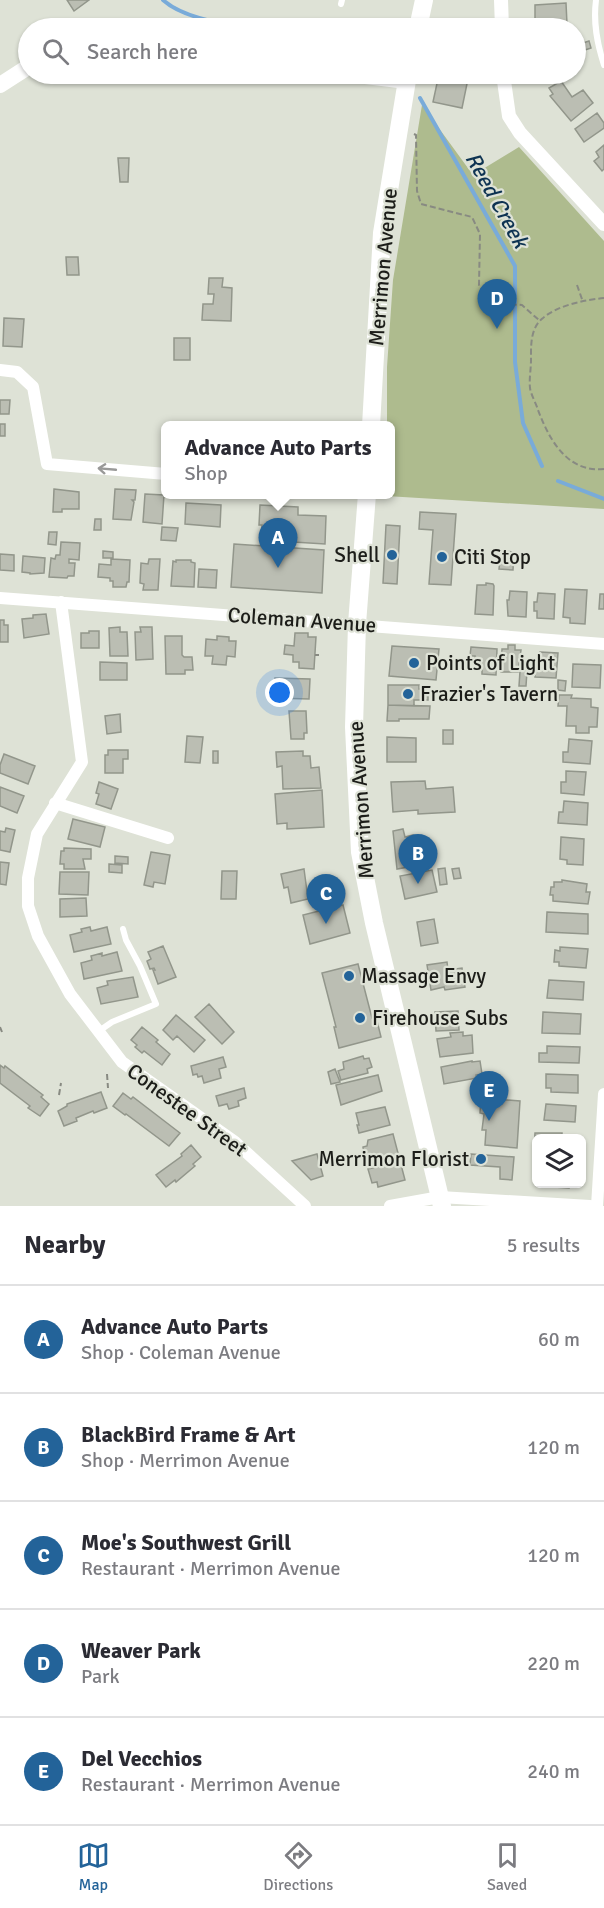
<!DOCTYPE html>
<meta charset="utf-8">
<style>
body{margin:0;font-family:Signika,sans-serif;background:#f7f7f7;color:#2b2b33}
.controls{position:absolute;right:18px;bottom:18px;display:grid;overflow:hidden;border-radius:9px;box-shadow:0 2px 4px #0004}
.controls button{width:54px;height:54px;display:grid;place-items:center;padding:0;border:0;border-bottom:2px solid #e1e1e2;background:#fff;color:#2b2b33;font:30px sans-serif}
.you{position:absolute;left:280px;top:693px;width:21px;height:21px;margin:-15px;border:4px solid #fff;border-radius:50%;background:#1a73e8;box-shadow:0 0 0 9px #1a73e833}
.badge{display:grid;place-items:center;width:39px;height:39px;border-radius:50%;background:#236399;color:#fff;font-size:20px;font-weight:700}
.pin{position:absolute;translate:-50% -50px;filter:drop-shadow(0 2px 3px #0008)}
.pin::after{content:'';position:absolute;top:32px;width:21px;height:18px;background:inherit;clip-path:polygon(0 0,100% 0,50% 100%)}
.popup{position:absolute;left:161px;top:421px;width:234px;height:78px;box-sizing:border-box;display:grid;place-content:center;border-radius:9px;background:#fff;filter:drop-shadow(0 2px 4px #0005);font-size:20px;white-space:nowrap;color:#7c7c81}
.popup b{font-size:22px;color:#2b2b33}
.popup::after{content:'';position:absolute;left:50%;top:100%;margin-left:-12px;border:12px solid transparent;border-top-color:#fff}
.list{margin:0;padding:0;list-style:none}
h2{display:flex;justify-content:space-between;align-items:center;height:78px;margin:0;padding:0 24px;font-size:26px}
h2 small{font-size:20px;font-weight:400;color:#7c7c81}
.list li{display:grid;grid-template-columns:39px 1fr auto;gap:18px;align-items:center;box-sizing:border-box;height:108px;padding:0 24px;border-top:2px solid #e1e1e2}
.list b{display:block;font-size:22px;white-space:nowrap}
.list p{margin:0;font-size:20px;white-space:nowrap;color:#7c7c81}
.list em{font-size:20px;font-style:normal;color:#7c7c81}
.icon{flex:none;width:33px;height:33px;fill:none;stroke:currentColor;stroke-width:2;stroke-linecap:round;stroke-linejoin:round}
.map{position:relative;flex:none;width:604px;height:1206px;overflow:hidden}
.search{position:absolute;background:#fff;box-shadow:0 2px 4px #0004;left:18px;right:18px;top:18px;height:66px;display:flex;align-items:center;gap:15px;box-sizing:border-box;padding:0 21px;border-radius:33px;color:#7c7c81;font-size:22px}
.sheet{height:618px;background:#fff}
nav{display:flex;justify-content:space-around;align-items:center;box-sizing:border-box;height:84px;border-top:2px solid #e1e1e2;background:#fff;font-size:16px;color:#7c7c81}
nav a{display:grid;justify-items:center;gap:3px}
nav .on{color:#236399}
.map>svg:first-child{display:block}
.green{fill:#aebb8e}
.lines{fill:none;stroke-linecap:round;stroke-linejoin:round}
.stream{stroke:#79abd9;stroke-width:4}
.building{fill:#bbbeb3;stroke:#92968b;stroke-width:1.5}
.path{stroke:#888a82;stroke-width:2;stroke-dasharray:6 3;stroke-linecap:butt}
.service{stroke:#fff;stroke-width:6}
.minor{stroke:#fff;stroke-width:12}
.tertiary{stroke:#fff;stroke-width:14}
.secondary{stroke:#fff;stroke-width:16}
.primary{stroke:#fff;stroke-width:18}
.oneway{stroke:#999998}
.poi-dot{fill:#236399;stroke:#dee2d6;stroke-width:2}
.labels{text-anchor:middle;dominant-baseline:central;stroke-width:4.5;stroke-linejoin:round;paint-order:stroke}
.street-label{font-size:21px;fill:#1c1d19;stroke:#dee2d6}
.poi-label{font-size:21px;fill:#1c1d19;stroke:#dee2d6;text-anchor:start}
.water-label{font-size:22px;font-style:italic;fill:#0e3352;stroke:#dee2d6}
</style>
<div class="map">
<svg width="604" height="1206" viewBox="0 0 604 1206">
<rect width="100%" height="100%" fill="#dee2d6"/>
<path class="green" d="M422 105 473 175 519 147 604 241V509L386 496V495L391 494V426L387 425V367L393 280Z"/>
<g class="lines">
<path class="stream" d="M163 0C183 18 226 25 253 28
M420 98 515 266V362L523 423 542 466
M558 481 604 499"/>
</g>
<path class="building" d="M67 0H89L74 11Z
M566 3 567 24 539 25V19H535V5Z
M357 20 378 24V28H355Z
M589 41 591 48 579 52 577 45Z
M439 74H469L462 108 433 102Z
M561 81 572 97 583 90 593 103 571 121 550 96 553 94 549 88Z
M597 113 604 123V128L584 142 575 129Z
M604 145V169L602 171 594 161 599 157 596 152Z
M118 158H129L128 182H120Z
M66 257H78L79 275H67Z
M209 278H223L222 287 232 288 231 321 202 320 203 304H213L214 294H208Z
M4 318 24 319 22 347 3 346Z
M174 338H190V360H174Z
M0 400H10L9 414H0Z
M0 424H5V436H0Z
M54 489 79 492V509H62V512H53Z
M115 489 136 490 135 500H132L134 502 131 520 113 519Z
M145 494 164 495 162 524 143 522Z
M186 503 221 505 220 527 185 524Z
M260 505 298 507V515L326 516 325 544 261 540 262 525H259Z
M420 512 456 514 451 585 429 584 433 530 419 529Z
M95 519H101V530H94Z
M386 525 400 526 397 584 383 583Z
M162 527 178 528 176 541 161 540Z
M49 532H57L56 545 48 544Z
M61 542 80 543 79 560 69 559V563H75L74 576H68L67 578 49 577 51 558 55 559 56 555H60Z
M234 544 324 550 322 593 231 587Z
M103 551 113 552V558H103Z
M501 551 514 552 513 570 499 569Z
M0 554 14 555V571L0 570Z
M23 556 45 558 44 573 30 574V573L22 572Z
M111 559 130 560 129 582H127L126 587H113V581H110V578L98 577 99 564 111 565Z
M149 559H160L158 590H143L144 584 140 583 141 563 148 564Z
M176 560H191V562L195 563 194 587 171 586 173 561 176 562Z
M199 569 217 570 216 588 198 587Z
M486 583 493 584 494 586 493 615 475 614 477 585H486Z
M565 589 587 590 585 624 570 623V618L563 617Z
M510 591 527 592 526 617 508 616 507 600H509Z
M538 593 555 594 554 619 537 618V611H534V602H537Z
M600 594H604V609H599Z
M46 614 49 634 24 638 22 619 33 618V615Z
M0 620H4V625H8V642H0Z
M120 627V632H127L128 656H110L109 628Z
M140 627H152L153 659 136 660 135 632H141Z
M89 631H99V648H81V633H89Z
M295 633H308V637H316L314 669 299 668V662H293V655L284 654 285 645 294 646Z
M165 636H182V655L184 657H192L193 670H185V674H166Z
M217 636 229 637V641H236L235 657 227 656 226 665 212 664 213 656H205L206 639 217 640Z
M508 645H515V650H521L518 672H501L502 649H508Z
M392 646 439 649 436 680 389 676Z
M471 647 497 649 496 675 482 674V668H475V656H470Z
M540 652 558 653 556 678 535 677 537 659H540Z
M100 662 127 663V680H100Z
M573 664 601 665 600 688 572 687Z
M520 671H527L526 686H519Z
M275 678 310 679 309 699 273 698Z
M558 680 566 681 565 691 558 690Z
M388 685H419V689H428V700H414V706L388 705Z
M559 695H572L571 698 591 699V707L598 708 597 727H589V733H576V726H566L567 706H558Z
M388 705 430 706 429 719H399V721H387Z
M289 711H306L307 733H304V739H291Z
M120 714 121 732 107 734 105 716Z
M443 730H453V744H443Z
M187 736 203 737 200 763 185 762Z
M387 737 416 738V762H387Z
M569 739 592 741 590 764 563 762V752H568Z
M108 750H128V759H123V773H105V755H108Z
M213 751H218V763H213Z
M303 751V756H310L311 768 319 767 321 788 283 789 282 766 277 767 276 752Z
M4 754 35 766 28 784 0 773V765Z
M566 771 586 772 584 795 561 793V782H566Z
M425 781 426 789 453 787 455 812 418 814V810L393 812 391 782Z
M99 782 118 789 111 809 96 804 99 794 96 793Z
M0 787 24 796 17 813 0 806Z
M322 790 324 827 287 829V823L277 824 275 794Z
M564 801 588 803 587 825 558 823 559 812H563Z
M73 819 105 827 100 847 68 839Z
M6 828 15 830 10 852 0 850V831L5 832Z
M403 829 405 837 413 835 414 841 420 840 421 845 427 844 431 863 397 869 393 831Z
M561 837 584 839 583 865 567 864V860L560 859Z
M64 848 91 849V859H83L85 869H64V864H60L61 851H64Z
M151 852 170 855 165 884 154 882 153 887 144 885Z
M115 856 128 857V864L115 863Z
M0 862 9 863 6 885 0 884Z
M109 864 122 865V873L109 872Z
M445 868 447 884 440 885 438 869Z
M459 868 461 878 454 879 452 869Z
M304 869 308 899 291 903 288 887 284 888 281 874Z
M432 870 437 892 405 899 400 876Z
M222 871H237L236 899H221Z
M60 872H89L88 895 59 894Z
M562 880 587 884 586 892H590L588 904 553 901V895H550L551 887H554V882H562Z
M86 898 87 916 60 917V899Z
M343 905 350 933 310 944 303 915Z
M547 912 588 914V934L546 932Z
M434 919 438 943 421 946 417 922Z
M90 927 91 931 107 927 111 944 74 952 70 935 82 932 81 929Z
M163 946 176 977 158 984 153 970H155L154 968 150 969 147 961 151 959 148 952Z
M560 947 588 949 586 968 559 966V962H554L555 950 560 951Z
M117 952 122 971 84 979 81 963 92 960 91 956 102 953V956Z
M447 962 448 970 462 968 465 987 445 990 444 987 431 990 427 965Z
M358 964 372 1018 376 1017 381 1037 339 1048 334 1027H336L322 973Z
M133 977 138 997 101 1004 97 988 108 985 107 981Z
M549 980 584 982 583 1000 547 998Z
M209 1004 234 1032 222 1044 195 1017Z
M458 1011 459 1030 436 1031 435 1012Z
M543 1012 581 1014 580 1034 542 1033Z
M176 1015 205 1040 194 1052 177 1036 173 1040 163 1030Z
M142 1027 158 1040 156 1042 170 1054 162 1065 144 1051 142 1053 135 1047 137 1045 131 1040Z
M463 1032V1036L472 1035 473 1053 440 1057 437 1039 451 1037 450 1033Z
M547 1046 580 1047 579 1063 539 1062V1053H547Z
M363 1056 364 1059 369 1058 372 1067 367 1069 368 1073 341 1080 338 1071 344 1069 343 1062Z
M223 1057 226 1067 219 1069 221 1078 204 1083 202 1076 198 1077 197 1074 193 1075 191 1066Z
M472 1061V1062L480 1061 482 1074 476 1075 477 1078 444 1084 441 1067Z
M0 1065 4 1068 5 1066 43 1095 41 1097 49 1104 40 1116 28 1108 30 1106 0 1083Z
M335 1069 340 1082 331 1084 328 1072Z
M546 1074 578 1075V1093L551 1092V1088H546Z
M378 1075 382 1091 341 1105 336 1085Z
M244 1088 246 1098 238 1101 239 1106 229 1109 227 1104 219 1106 216 1096Z
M101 1092 107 1108 94 1113 93 1111 76 1118 77 1121 64 1126 58 1111 67 1106V1104Z
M123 1093 131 1099 133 1097 180 1133 169 1146 126 1114 125 1115 113 1106Z
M481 1098 520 1101 517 1148 485 1145 486 1130H482L484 1114 480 1113Z
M546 1104 576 1106 575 1122 544 1120Z
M385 1107 390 1125 359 1133 357 1125H359L356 1113Z
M535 1133H562V1135L574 1136V1138H536V1150H534Z
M393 1134 405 1180 378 1187 377 1182 372 1183 368 1169 389 1164 388 1158 369 1160 367 1153 364 1154 363 1147 367 1146 368 1140Z
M191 1145 201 1157 193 1164 195 1166 176 1182 175 1180 166 1187 156 1175 182 1156 181 1154Z
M317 1154 323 1176 311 1180 292 1161Z
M471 1154 514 1157 512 1180 500 1179V1167L470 1165Z
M548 1184H569V1188L554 1187V1184Z"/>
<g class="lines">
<path class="path" d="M414 134 416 135 417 191 421 204 472 217 480 234 479 285 485 296 505 304 522 305 540 321
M577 285 583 302
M604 298C585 300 558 305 543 318 530 328 531 346 531 360 531 369 529 379 530 388 531 395 536 403 538 410 549 439 567 473 604 469
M315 655H319
M0 1027 2 1032
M107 1074 108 1088
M59 1095 61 1083"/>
<path class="service" d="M596 0C593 23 597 43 604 65
M341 4 342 0
M99 1031 112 1022 156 1004 140 966 126 940 123 929"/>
<path class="minor" d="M0 370 17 372 33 387 47 464 166 474
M0 598 604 644
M61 602 82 762 37 834 28 878V906L38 936 70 994 122 1062 235 1142 305 1206
M55 803 168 838
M390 1206 440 1197 590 1206
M597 1206 604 1094"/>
<path class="tertiary" d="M501 0 502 28
M503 74 509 116 520 133 604 224"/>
<path class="secondary" d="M349 74 407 81
M0 85 28 67"/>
<path class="primary" d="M418 28 424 0
M371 426 382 233 408 74
M367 494 357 624 354 727 360 852 374 923 442 1206"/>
</g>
<defs><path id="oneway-shaft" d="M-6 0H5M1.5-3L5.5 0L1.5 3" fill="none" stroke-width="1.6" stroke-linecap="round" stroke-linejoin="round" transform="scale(1.5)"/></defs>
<use class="oneway" href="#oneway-shaft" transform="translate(107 469) rotate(-175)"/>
<g class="poi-dot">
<circle cx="392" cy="555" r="6"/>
<circle cx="442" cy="557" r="6"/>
<circle cx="414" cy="663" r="6"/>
<circle cx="408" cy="694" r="6"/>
<circle cx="349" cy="976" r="6"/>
<circle cx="360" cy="1018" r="6"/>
<circle cx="481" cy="1159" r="6"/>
</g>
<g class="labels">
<g class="street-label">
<text transform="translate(383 267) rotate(-85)">Merrimon Avenue</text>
<text transform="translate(302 620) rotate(4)">Coleman Avenue</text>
<text transform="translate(361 800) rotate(-94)">Merrimon Avenue</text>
<text transform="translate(187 1110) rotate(36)">Conestee Street</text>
</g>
<g class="poi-label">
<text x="380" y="555" text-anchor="end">Shell</text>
<text x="454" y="557">Citi Stop</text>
<text x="426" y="663">Points of Light</text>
<text x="420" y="694">Frazier's Tavern</text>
<text x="361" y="976">Massage Envy</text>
<text x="372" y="1018">Firehouse Subs</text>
<text x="469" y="1159" text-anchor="end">Merrimon Florist</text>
</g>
<g class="water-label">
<text transform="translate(497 200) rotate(61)">Reed Creek</text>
</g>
</g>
</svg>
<div class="controls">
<button><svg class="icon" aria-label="layers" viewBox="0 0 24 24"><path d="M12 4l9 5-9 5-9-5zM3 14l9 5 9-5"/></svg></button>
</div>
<div class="you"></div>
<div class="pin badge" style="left:278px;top:568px">A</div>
<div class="popup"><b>Advance Auto Parts</b>Shop</div>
<div class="pin badge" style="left:418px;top:884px">B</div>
<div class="pin badge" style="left:326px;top:924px">C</div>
<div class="pin badge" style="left:497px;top:329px">D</div>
<div class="pin badge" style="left:489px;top:1121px">E</div>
<div class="search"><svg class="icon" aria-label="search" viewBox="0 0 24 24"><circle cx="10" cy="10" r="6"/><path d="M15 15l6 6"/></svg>Search here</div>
</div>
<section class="sheet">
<h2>Nearby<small>5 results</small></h2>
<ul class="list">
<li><span class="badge">A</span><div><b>Advance Auto Parts</b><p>Shop · Coleman Avenue</p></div><em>60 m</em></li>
<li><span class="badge">B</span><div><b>BlackBird Frame &amp; Art</b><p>Shop · Merrimon Avenue</p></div><em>120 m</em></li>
<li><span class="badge">C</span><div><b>Moe's Southwest Grill</b><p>Restaurant · Merrimon Avenue</p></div><em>120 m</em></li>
<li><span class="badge">D</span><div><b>Weaver Park</b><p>Park</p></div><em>220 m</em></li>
<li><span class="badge">E</span><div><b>Del Vecchios</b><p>Restaurant · Merrimon Avenue</p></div><em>240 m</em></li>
</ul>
</section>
<nav>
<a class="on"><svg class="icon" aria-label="map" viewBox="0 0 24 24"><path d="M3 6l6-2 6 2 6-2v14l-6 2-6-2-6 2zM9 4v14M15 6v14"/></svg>Map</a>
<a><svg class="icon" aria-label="directions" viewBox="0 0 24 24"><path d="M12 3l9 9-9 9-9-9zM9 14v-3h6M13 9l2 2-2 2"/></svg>Directions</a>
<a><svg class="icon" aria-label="saved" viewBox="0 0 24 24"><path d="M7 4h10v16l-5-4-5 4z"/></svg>Saved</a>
</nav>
